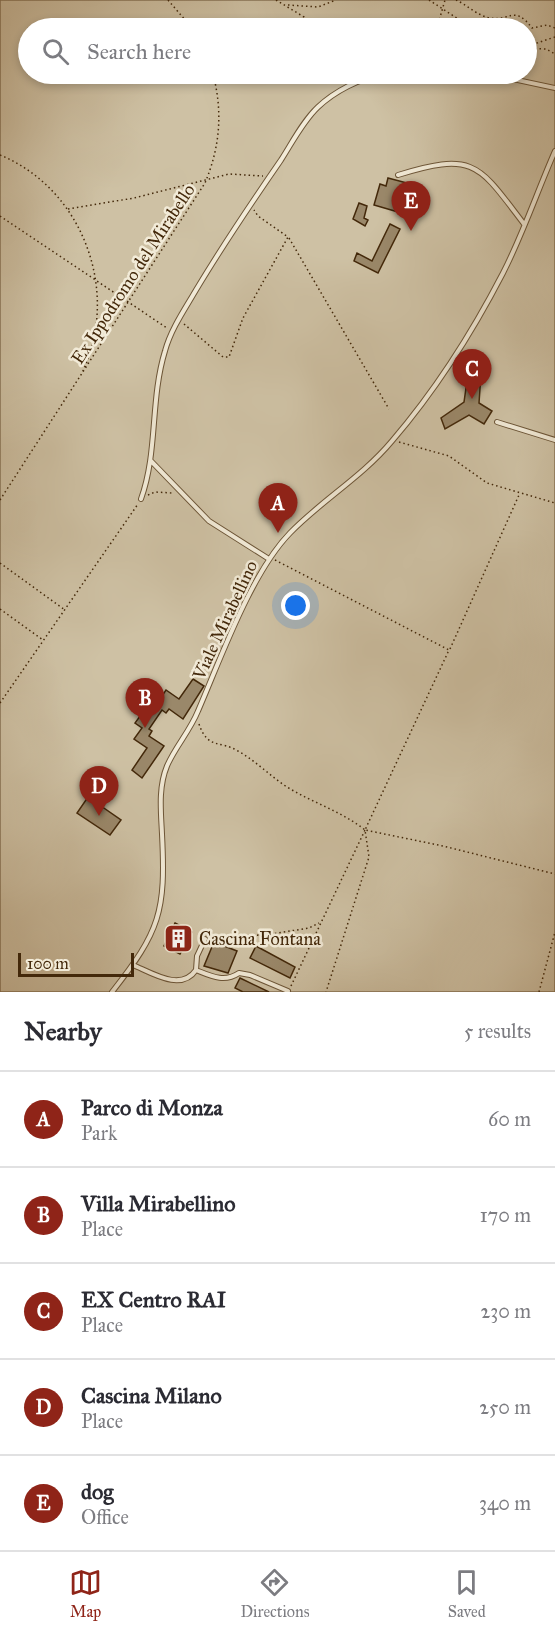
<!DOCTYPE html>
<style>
body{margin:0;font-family:"IM FELL Great Primer",serif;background:#f2f2f3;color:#2b2b33}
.scale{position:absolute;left:18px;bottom:15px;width:116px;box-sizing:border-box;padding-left:6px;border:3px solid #43280a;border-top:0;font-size:16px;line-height:21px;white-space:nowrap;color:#43280a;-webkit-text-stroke:4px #f2ebd8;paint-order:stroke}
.you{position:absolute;left:296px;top:606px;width:21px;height:21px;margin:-15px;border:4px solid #fff;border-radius:50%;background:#1a73e8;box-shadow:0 0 0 9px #1a73e833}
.badge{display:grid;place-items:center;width:39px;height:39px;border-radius:50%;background:#8f2418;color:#fff;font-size:20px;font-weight:700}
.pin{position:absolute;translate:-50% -50px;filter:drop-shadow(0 2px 3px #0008)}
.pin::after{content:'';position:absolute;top:32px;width:21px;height:18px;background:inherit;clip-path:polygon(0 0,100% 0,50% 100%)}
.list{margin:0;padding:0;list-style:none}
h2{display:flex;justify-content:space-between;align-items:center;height:78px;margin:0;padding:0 24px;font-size:26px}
h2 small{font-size:20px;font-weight:400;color:#7c7c81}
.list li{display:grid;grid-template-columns:39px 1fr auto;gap:18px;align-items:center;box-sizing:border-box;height:96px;padding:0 24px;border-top:2px solid #e1e1e2}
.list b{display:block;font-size:22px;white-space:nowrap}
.list p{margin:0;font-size:20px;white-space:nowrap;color:#7c7c81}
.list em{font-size:20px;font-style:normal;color:#7c7c81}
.icon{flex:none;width:33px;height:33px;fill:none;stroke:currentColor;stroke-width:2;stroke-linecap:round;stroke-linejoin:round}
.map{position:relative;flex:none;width:555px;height:992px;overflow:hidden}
.search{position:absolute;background:#fff;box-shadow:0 3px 9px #0003;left:18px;right:18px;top:18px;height:66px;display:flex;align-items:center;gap:15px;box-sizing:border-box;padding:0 21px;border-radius:33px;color:#7c7c81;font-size:22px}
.sheet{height:558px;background:#fff}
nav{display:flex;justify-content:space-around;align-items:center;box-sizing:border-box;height:84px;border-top:2px solid #e1e1e2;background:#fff;font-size:16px;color:#7c7c81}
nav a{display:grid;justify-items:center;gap:3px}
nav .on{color:#8f2418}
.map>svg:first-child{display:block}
.green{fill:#cec1a4;stroke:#887457;stroke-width:1.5;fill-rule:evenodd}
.building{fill:#9a886a;stroke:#43280a;stroke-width:1.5}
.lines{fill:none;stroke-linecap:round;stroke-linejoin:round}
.service-casing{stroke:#6d5638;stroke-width:6}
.path{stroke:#43280a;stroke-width:1.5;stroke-dasharray:1.5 3;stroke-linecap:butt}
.service{stroke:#f2ebd8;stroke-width:4}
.labels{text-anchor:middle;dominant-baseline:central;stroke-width:5;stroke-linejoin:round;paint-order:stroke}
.street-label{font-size:18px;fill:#43280a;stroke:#f2ebd8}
.poi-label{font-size:18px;fill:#43280a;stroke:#f2ebd8;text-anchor:start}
</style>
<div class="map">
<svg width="555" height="992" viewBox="0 0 555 992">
<rect width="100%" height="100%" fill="#ebe0c3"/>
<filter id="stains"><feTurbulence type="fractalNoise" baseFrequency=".00333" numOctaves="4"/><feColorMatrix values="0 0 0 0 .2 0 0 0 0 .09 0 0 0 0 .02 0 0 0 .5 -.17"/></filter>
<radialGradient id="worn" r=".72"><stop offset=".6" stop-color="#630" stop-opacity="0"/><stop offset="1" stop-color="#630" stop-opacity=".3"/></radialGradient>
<path class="green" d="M0 0H555V992H0ZM28 28H526V74H28Z"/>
<path class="building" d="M388 178 407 183 404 195 410 196 405 214 374 205 380 184 386 186Z
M359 203 367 206 364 218 368 220 365 226 353 219Z
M390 224 400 229 378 273 354 261 357 253 372 261Z
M468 374H481L479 403 492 411 484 424 469 415 445 429 441 418 464 402Z
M193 679 204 686 183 719 169 709 166 713 162 710 149 729 152 731 149 736 164 746 142 778 132 770 147 748 134 739 142 728 135 723 153 698 158 702 166 690 179 699Z
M88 797 121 820 110 835 77 813Z
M175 923 192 932 180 954 164 946Z
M214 942 237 951 228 973 204 966Z
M256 946 295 967 290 978 250 958Z
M240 978 269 992H243L235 988Z"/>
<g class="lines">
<defs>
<path id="service" d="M489 74 555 88
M398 175C475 151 479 165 524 224
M497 422 555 440
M151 461 209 521 269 559
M141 499C158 452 150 400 165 351 171 329 185 309 196 290 223 245 252 202 281 160 292 143 303 121 318 107 335 91 359 79 382 74
M133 965C152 973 181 992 196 970L197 956 205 939
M196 970C211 976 224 983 239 973L250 975 288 991
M112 992C160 931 166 912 162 834 161 812 158 788 167 766 175 747 190 731 198 711 221 658 251 573 290 533 322 500 362 477 392 441 435 391 473 331 503 273 523 234 537 192 555 151"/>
</defs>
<use href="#service" class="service-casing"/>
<path class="path" d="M168 0 192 28
M276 0 304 17 312 28
M429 0 472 28
M456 0C467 5 478 16 490 18 509 22 514 4 532 28L547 25 555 28
M288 5 318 7 336 0
M437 28 445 0
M528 46 555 37
M526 48 546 49 555 54
M329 74 331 77 344 81
M0 155C83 189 121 292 82 373
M68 209 134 198 229 174 263 176
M0 216 167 328
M289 238 389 409
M184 324 223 357H229L243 318 288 237 258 216 254 210
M399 442 449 456 487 483 555 503
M148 495 155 492 172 493
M0 500 205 183C220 147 223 112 213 74
M275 560 449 650 365 830 443 846 555 874
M0 563 65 610
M0 609 43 640
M450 649 519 495
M0 703 138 504
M199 724C208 750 220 740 238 751 256 761 270 776 287 787 313 803 341 811 365 830L369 857 326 992
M212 936 265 935 309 928 319 923
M291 986 365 830
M539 992 555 932"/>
<use href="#service" class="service"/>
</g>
<defs>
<symbol id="building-square" viewBox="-11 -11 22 22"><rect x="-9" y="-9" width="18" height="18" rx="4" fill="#8f2418" stroke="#f2ebd8"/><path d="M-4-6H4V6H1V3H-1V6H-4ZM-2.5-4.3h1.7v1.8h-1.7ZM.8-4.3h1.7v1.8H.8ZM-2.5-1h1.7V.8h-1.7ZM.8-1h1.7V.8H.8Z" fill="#fff"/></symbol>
</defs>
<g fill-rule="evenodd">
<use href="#building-square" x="162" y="922" width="33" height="33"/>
</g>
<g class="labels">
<g class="street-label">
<text transform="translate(133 274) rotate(-57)">Ex Ippodromo del Mirabello</text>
<text transform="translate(225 620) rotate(-65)">Viale Mirabellino</text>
</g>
<g class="poi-label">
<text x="199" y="939">Cascina Fontana</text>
</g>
</g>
<rect width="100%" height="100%" filter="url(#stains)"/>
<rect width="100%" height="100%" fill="url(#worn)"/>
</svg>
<div class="scale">100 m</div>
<div class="you"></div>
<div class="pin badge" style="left:278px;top:533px">A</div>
<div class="pin badge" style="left:145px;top:728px">B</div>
<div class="pin badge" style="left:472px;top:399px">C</div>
<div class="pin badge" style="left:99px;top:816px">D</div>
<div class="pin badge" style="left:411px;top:231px">E</div>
<div class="search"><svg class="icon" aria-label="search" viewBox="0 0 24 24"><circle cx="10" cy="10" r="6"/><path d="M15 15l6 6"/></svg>Search here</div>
</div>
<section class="sheet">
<h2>Nearby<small>5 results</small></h2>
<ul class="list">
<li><span class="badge">A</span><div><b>Parco di Monza</b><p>Park</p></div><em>60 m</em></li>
<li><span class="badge">B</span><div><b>Villa Mirabellino</b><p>Place</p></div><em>170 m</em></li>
<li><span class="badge">C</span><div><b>EX Centro RAI</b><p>Place</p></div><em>230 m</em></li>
<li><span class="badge">D</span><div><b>Cascina Milano</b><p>Place</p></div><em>250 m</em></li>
<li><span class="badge">E</span><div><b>dog</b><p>Office</p></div><em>340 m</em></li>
</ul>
</section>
<nav>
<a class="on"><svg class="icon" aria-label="map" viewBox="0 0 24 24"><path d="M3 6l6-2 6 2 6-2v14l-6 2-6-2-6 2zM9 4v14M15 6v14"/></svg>Map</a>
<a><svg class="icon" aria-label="directions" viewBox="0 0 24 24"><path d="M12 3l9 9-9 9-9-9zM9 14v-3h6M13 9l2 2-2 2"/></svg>Directions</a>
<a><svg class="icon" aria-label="saved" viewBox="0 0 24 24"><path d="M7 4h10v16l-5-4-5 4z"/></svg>Saved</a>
</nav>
